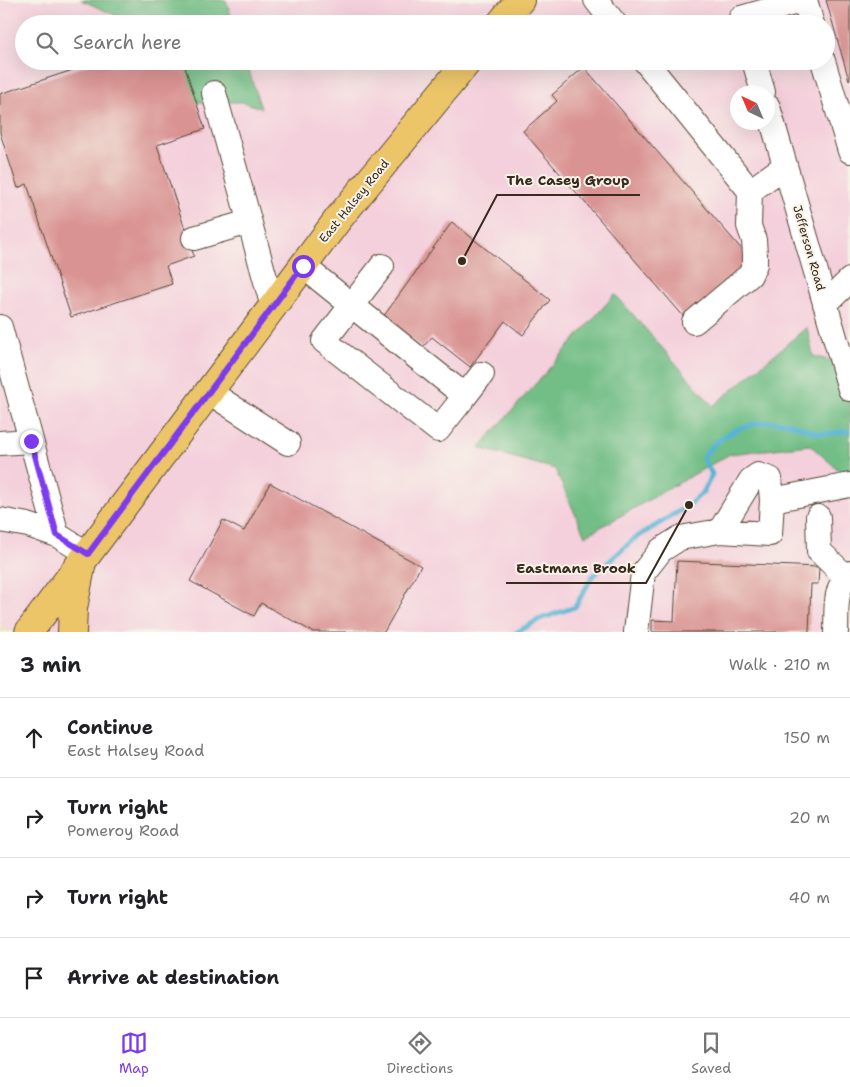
<!DOCTYPE html>
<meta charset="utf-8">
<style>
body{margin:0;font-family:"Shantell Sans",sans-serif;background:#f2f2f2;color:#202124}
.compass{position:absolute;left:730px;top:85px;width:45px;height:45px;border-radius:50%;background:#fff;box-shadow:0 5px 20px #0002;rotate:316deg}
.stop{position:absolute;width:15px;height:15px;margin:-11px;border:4px solid #7c3aed;border-radius:50%;background:#fff}
.stop.end{background:#7c3aed;border-color:#fff;box-shadow:0 1px 5px #0008}
.list{margin:0;padding:0;list-style:none}
h2{display:flex;justify-content:space-between;align-items:center;height:65px;margin:0;padding:0 20px;font-size:21px}
h2 small{font-size:16px;font-weight:400;color:#757577}
.list li{display:grid;grid-template-columns:32px 1fr auto;gap:15px;align-items:center;box-sizing:border-box;height:80px;padding:0 20px;border-top:1px solid #e0e0e0}
.list b{display:block;font-size:19px;white-space:nowrap}
.list p{margin:0;font-size:16px;white-space:nowrap;color:#757577}
.list em{font-size:16px;font-style:normal;color:#757577}
.icon{flex:none;width:28px;height:28px;fill:none;stroke:currentColor;stroke-width:2;stroke-linecap:round;stroke-linejoin:round}
.map{position:relative;flex:none;width:850px;height:632px;overflow:hidden}
.search{position:absolute;background:#fff;box-shadow:0 5px 20px #0002;left:15px;right:15px;top:15px;height:55px;display:flex;align-items:center;gap:12px;box-sizing:border-box;padding:0 18px;border-radius:28px;color:#757577;font-size:19px}
.sheet{height:385px;background:#fff}
nav{display:flex;justify-content:space-around;align-items:center;box-sizing:border-box;height:70px;border-top:1px solid #e0e0e0;background:#fff;font-size:14px;color:#757577}
nav a{display:grid;justify-items:center;gap:2px}
nav .on{color:#7c3aed}
.map>svg:first-child{display:block}
.built{fill:#f4cfdc;fill-rule:evenodd}
.forest{fill:#72be86;stroke:#567452}
.lines{fill:none;stroke-linecap:round;stroke-linejoin:round}
.stream{stroke:#57b4d5;stroke-width:5}
.building{fill:#d99392}
.minor-casing{stroke:#554536;stroke-width:26}
.major-casing{stroke:#554536;stroke-width:30}
.minor{stroke:#fff;stroke-width:24}
.major{stroke:#ecc569;stroke-width:28}
.route{stroke:#7c3aed;stroke-width:6}
.labels{text-anchor:middle;dominant-baseline:central;stroke-width:4;stroke-linejoin:round;paint-order:stroke}
.street-label{font-size:12px;fill:#3b2a1e;stroke:#f7f3e8}
.leader{fill:none;stroke:#3b2a1e;stroke-width:2}
.callout-dot{fill:#3b2a1e;stroke:#f7f3e8;stroke-width:2}
.callout-label{font-size:14px;text-anchor:middle;font-weight:bold;fill:#3b2a1e;stroke:#f7f3e8;stroke-width:4;stroke-linejoin:round;paint-order:stroke}
</style>
<div class="map">
<svg width="850" height="632" viewBox="0 0 850 632">
<rect width="100%" height="100%" fill="#f7f3e8"/>
<filter id="ink" filterUnits="userSpaceOnUse"><feTurbulence type="fractalNoise" baseFrequency=".02" numOctaves="2"/><feDisplacementMap in="SourceGraphic" scale="10" xChannelSelector="R" yChannelSelector="G"/><feConvolveMatrix kernelMatrix="1 2 1 2 8 2 1 2 1" color-interpolation-filters="sRGB"/></filter>
<filter id="wash" filterUnits="userSpaceOnUse"><feTurbulence type="fractalNoise" baseFrequency=".0096" numOctaves="4" result="noise"/><feDisplacementMap in="SourceGraphic" scale="20" xChannelSelector="R" yChannelSelector="G"/><feGaussianBlur stdDeviation="1.12" result="paint"/><feColorMatrix in="noise" values="0 0 0 0 0 0 0 0 0 0 0 0 0 0 0 0 0 1.4 0 .05"/><feComposite in="paint" operator="in"/></filter>
<g filter="url(#wash)">
<rect width="100%" height="100%" fill="#e7e0bd"/>
<path class="built" d="M0 0H850V365L813 356 807 328 713 406 480 448 555 469 585 536 730 454 810 445 850 480V632H14L2 625 0 623ZM24 24H826V61H24ZM738 92H768V122H738Z"/>
<path class="forest" d="M81 0H226L234 24H135Z
M183 61H246L261 108 243 102H195Z
M615 294 713 406 807 327 813 356 850 365V480L810 445 730 454 585 536 555 469 479 448Z"/>
<g class="lines">
<path class="stream" d="M517 632 540 619 575 607 592 577 634 539 689 505 704 491 712 474 703 458C718 433 752 420 780 422 793 422 805 430 817 433 827 435 839 432 848 431"/>
</g>
<g id="blocks">
<path class="building" d="M826 0H850V79L849 80Z
M100 61H183L205 129 157 145 194 256 166 266 172 284 71 317 27 184 18 188 0 133V94Z
M584 67 751 260 685 318 523 131 557 101 552 95Z
M452 222 550 300 523 335 505 321 470 367 432 337 422 348 383 317Z
M270 483 421 566 384 632H313L261 603 254 616 190 581 223 520 244 531Z
M677 561 819 567 818 584H811L809 632H652V620L674 621Z"/>
</g>
</g>
<g filter="url(#ink)">
<use href="#blocks" fill-opacity="0" stroke="#554536" stroke-width="1"/>
<g class="lines">
<defs>
<path id="minor" d="M596 0 615 24
M805 0 812 24
M741 18 804 0
M645 61 750 191 749 226 754 240 755 255V264L750 275 694 322
M754 61 763 92
M823 61 850 151
M214 93 273 307
M768 107 850 389
M750 191 785 166
M194 238 249 222
M303 266 465 396 438 430 324 341 382 266
M825 304 850 280
M0 327 57 535
M209 392 288 443
M465 396 482 374
M0 443 31 441
M818 517 819 551 846 577
M0 520 28 525 57 535 88 554
M720 531 770 534 772 500
M636 632 643 573 661 550 680 538 720 531 751 480 758 475 770 479 772 500 850 485
M836 632C837 612 833 588 850 573"/>
<path id="major" d="M500 24 520 0
M29 632 339 218 468 61
M72 632 73 608 81 567"/>
</defs>
<use href="#minor" class="minor-casing"/>
<use href="#major" class="major-casing"/>
<use href="#minor" class="minor"/>
<use href="#major" class="major"/>
</g>
</g>
<g class="lines" filter="url(#ink)">
<path class="route" d="M31 441 57 535 88 554 303 266"/>
</g>
<g class="labels">
<g class="street-label">
<text transform="translate(354 201) rotate(-51)">East Halsey Road</text>
<text transform="translate(809 248) rotate(74)">Jefferson Road</text>
</g>
</g>
<path class="leader" d="M462 261L497 195H640M689 505L646 583H506"/>
<g class="callout-dot">
<circle cx="462" cy="261" r="5"/>
<circle cx="689" cy="505" r="5"/>
</g>
<g class="callout-label">
<text x="568" y="185">The Casey Group</text>
<text x="576" y="573">Eastmans Brook</text>
</g>
</svg>
<svg class="compass" viewBox="-18 -18 36 36"><path d="M0-13l5 13h-10z" fill="#e53935"/><path d="M0 13l5-13h-10z" fill="#757577"/></svg>
<div class="stop" style="left:303px;top:266px"></div>
<div class="stop end" style="left:31px;top:441px"></div>
<div class="search"><svg class="icon" aria-label="search" viewBox="0 0 24 24"><circle cx="10" cy="10" r="6"/><path d="M15 15l6 6"/></svg>Search here</div>
</div>
<section class="sheet">
<h2>3 min<small>Walk · 210 m</small></h2>
<ul class="list">
<li><svg class="icon" aria-label="ahead" viewBox="0 0 24 24"><path d="M12 20V5M6 11l6-6 6 6"/></svg><div><b>Continue</b><p>East Halsey Road</p></div><em>150 m</em></li>
<li><svg class="icon" aria-label="right" viewBox="0 0 24 24"><path d="M7 20v-9h11M14 6l5 5-5 5"/></svg><div><b>Turn right</b><p>Pomeroy Road</p></div><em>20 m</em></li>
<li><svg class="icon" aria-label="right" viewBox="0 0 24 24"><path d="M7 20v-9h11M14 6l5 5-5 5"/></svg><div><b>Turn right</b></div><em>40 m</em></li>
<li><svg class="icon" aria-label="arrive" viewBox="0 0 24 24"><path d="M6 21V4h12l-3 4 3 4H6"/></svg><div><b>Arrive at destination</b></div></li>
</ul>
</section>
<nav>
<a class="on"><svg class="icon" aria-label="map" viewBox="0 0 24 24"><path d="M3 6l6-2 6 2 6-2v14l-6 2-6-2-6 2zM9 4v14M15 6v14"/></svg>Map</a>
<a><svg class="icon" aria-label="directions" viewBox="0 0 24 24"><path d="M12 3l9 9-9 9-9-9zM9 14v-3h6M13 9l2 2-2 2"/></svg>Directions</a>
<a><svg class="icon" aria-label="saved" viewBox="0 0 24 24"><path d="M7 4h10v16l-5-4-5 4z"/></svg>Saved</a>
</nav>
